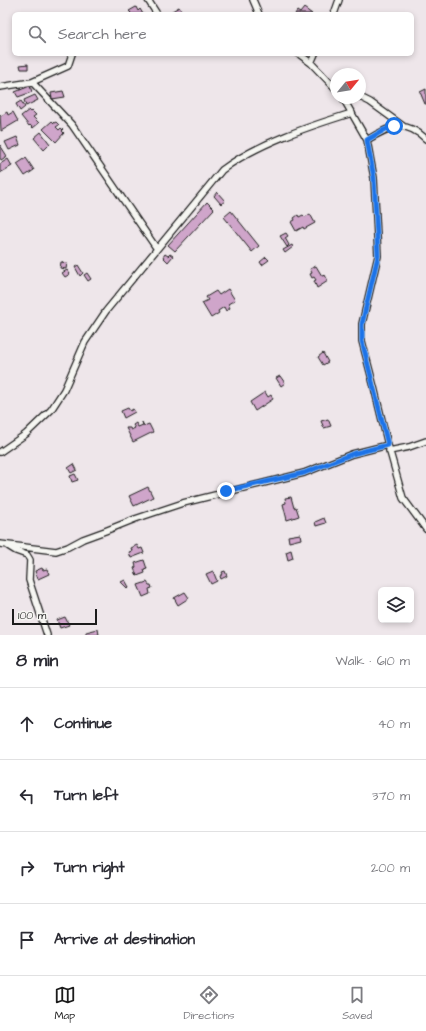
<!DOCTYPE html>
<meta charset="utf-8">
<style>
body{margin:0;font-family:"Architects Daughter",sans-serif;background:#f7f7f7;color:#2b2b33}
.controls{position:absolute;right:12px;bottom:12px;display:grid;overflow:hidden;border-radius:6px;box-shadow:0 2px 6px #0003}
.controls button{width:36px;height:36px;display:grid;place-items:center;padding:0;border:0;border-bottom:1px solid #e1e1e2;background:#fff;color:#2b2b33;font:20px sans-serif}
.compass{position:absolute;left:330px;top:68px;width:36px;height:36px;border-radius:50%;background:#fff;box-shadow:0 2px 6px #0003;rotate:60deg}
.scale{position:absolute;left:12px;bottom:10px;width:85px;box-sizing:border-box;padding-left:4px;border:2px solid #1c1c1c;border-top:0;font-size:11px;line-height:14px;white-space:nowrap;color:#1c1c1c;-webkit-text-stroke:3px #f6f6f2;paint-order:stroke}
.stop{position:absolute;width:12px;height:12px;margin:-9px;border:3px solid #1a73e8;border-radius:50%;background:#fff}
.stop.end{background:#1a73e8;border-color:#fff;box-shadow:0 1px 4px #0008}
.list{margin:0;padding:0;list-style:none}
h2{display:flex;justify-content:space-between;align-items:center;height:52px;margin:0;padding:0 16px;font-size:17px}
h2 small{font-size:13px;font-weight:400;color:#7c7c81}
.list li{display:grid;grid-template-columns:26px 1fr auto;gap:12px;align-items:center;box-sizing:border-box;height:72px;padding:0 16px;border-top:1px solid #e1e1e2}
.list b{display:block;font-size:15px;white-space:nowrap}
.list em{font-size:13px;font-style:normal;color:#7c7c81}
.icon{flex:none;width:22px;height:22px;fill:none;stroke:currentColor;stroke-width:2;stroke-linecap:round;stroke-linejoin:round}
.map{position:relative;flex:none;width:426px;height:635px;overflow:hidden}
.search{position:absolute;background:#fff;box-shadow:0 2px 6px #0003;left:12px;right:12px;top:12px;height:44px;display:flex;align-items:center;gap:10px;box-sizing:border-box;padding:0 14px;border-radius:6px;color:#7c7c81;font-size:15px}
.sheet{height:340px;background:#fff}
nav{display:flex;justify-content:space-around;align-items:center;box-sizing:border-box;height:56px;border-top:1px solid #e1e1e2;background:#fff;font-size:11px;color:#7c7c81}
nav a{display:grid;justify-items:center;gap:2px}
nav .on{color:#1c1c1c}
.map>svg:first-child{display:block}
.building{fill:#cfa5ca;stroke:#1c1c1c}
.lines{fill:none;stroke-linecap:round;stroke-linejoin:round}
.street-casing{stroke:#1c1c1c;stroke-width:8}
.street{stroke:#f6f6f2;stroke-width:5.5}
.route{stroke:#1a73e8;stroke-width:5}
</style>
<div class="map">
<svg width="426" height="635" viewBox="0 0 426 635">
<rect width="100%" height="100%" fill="#eee6ea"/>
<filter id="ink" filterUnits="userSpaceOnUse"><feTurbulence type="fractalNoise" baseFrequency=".025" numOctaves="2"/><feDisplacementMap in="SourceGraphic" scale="8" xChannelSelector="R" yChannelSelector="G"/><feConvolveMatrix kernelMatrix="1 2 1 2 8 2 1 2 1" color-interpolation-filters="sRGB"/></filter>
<g filter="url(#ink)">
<path class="building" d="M136 7 138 11 140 9 143 14H130L131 13 129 11Z
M179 7 181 10 174 14H167Z
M304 8 312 14H295L297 11 300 13Z
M28 64V69H21L20 65Z
M30 86 32 92 18 97 15 92Z
M426 89V104H425L420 92Z
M63 91 65 97 52 99 51 93Z
M35 95 38 100 26 106 24 100Z
M21 101 25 107 20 111 16 104Z
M29 110 31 112 32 111 36 115 33 117 39 123 33 128 30 125 29 126 21 116Z
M7 112 8 115 13 112 18 121 1 131 0 114 1 116Z
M52 121 54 123 56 122 59 125 56 127 59 130 61 128 63 130 62 131 64 133 56 142 43 129Z
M41 132 50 144 44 150 34 138Z
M17 137 20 145 9 150 5 142Z
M0 145 7 156 1 160 0 158Z
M26 158 34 170 25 176 17 164Z
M8 159 12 166 0 173V164Z
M217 192 225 201 221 204 214 196Z
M207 202 214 209 175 251 168 245Z
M231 211 259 246 252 252 224 217Z
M310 214 315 223 304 229 303 227 296 231 291 222 295 220 294 218 298 215 299 217 303 215 305 217Z
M286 233 288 236 285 238 289 245 287 247 280 236Z
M292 245 293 247 285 253 283 250Z
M165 254 168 256 170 254 173 256 168 262 163 257Z
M266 257 269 260 262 265 260 262Z
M61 262 67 263 66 269 60 268Z
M78 265 83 273 80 276 75 267Z
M316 266 322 276 325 275 328 281 317 288 314 281 316 280 314 277 312 278 310 274 312 273 310 269Z
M67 270 70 274 65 277 62 273Z
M87 273 91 279 88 281 84 275Z
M228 289 235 300 228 304 230 308 226 311 224 307 218 311 219 313 211 318 202 303 208 300 206 297 216 291 219 295Z
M323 353 328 362 323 365 318 357Z
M280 376 285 383 281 386 276 378Z
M265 392 268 397 271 395 273 399 255 411 250 402Z
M128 408 130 411 133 409 135 412 124 418 121 411Z
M328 419 331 426 324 428 321 421Z
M142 422 144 426 149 424 153 432 133 442 126 428H130L131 430 135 428 133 425 136 423 138 427 143 425Z
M74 464 77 470 71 473 68 468Z
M75 474 78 480 72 482 70 476Z
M148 487 153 497 134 506 129 496Z
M291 497 294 508 296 507 299 516 287 520 283 504 286 503 285 498Z
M324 518 326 523 316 526 315 522Z
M300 534 301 539 289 542 288 536Z
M137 545 139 549 142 548 144 553 131 558 129 552 132 551 131 548Z
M291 550 293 558 288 560 286 552Z
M144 560 147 569 144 570 145 573 137 576 134 568 136 567 135 563Z
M42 568 43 570 47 569 49 574 38 579 35 571Z
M213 571 217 581 211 584 206 574Z
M225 571 227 576 221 579 220 576 223 574 222 572Z
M125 580 129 587 128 589 121 582Z
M147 582 149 585H151L152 588 149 589 150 594 143 597 138 585Z
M185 592 189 598 178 605 174 598Z
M65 617 69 625 60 628 57 620Z
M98 629 99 635H86V632Z"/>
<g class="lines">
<defs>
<path id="street" d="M148 0 157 14
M253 0 259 14
M334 14 339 0
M299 54 311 63 336 89
M311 63 315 54
M32 82 68 66 72 54
M0 87 32 82 72 125 157 249
M360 97 370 102 403 126
M343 98 367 140 374 178 378 256 362 324V341L374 387 388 445 403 498 426 529
M367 140C389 127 404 118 426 139
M389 451 409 447 426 441
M0 452 26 434 51 410 64 390 85 342 106 311 222 170C258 143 310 126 352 113
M0 544 56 551 68 547 83 539 105 531 135 519 183 503 304 473 352 454 388 445
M8 546 16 551 27 555 30 560 29 580 47 635"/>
</defs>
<use href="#street" class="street-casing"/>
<use href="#street" class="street"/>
</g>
</g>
<g class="lines" filter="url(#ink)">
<path class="route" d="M226 491 304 473 352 454 388 445 362 341V324L378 256 374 178 367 140 384 130 394 126"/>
</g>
</svg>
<div class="controls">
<button><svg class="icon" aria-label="layers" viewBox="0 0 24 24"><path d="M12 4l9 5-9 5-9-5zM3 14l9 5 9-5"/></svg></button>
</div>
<svg class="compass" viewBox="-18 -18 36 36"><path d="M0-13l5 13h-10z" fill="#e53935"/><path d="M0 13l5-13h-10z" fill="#7c7c81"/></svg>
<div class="scale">100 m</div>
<div class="stop" style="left:394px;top:126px"></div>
<div class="stop end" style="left:226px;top:491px"></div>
<div class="search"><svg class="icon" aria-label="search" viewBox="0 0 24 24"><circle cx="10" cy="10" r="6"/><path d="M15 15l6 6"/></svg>Search here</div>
</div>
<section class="sheet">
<h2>8 min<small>Walk · 610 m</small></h2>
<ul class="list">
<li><svg class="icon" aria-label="ahead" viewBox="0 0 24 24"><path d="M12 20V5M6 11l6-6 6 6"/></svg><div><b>Continue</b></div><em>40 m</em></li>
<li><svg class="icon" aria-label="left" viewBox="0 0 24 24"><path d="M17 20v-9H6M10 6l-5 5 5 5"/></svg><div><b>Turn left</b></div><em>370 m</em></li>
<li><svg class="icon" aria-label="right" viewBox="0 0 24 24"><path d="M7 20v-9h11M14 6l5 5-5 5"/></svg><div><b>Turn right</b></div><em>200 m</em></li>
<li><svg class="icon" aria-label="arrive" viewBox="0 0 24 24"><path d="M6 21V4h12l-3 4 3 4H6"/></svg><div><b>Arrive at destination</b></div></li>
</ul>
</section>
<nav>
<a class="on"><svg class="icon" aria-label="map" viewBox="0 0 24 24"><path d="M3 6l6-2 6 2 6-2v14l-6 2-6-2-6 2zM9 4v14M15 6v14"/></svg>Map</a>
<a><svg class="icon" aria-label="directions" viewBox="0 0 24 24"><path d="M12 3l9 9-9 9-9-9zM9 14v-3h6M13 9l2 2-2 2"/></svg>Directions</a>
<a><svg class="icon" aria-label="saved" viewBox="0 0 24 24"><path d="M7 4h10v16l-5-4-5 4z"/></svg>Saved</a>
</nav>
